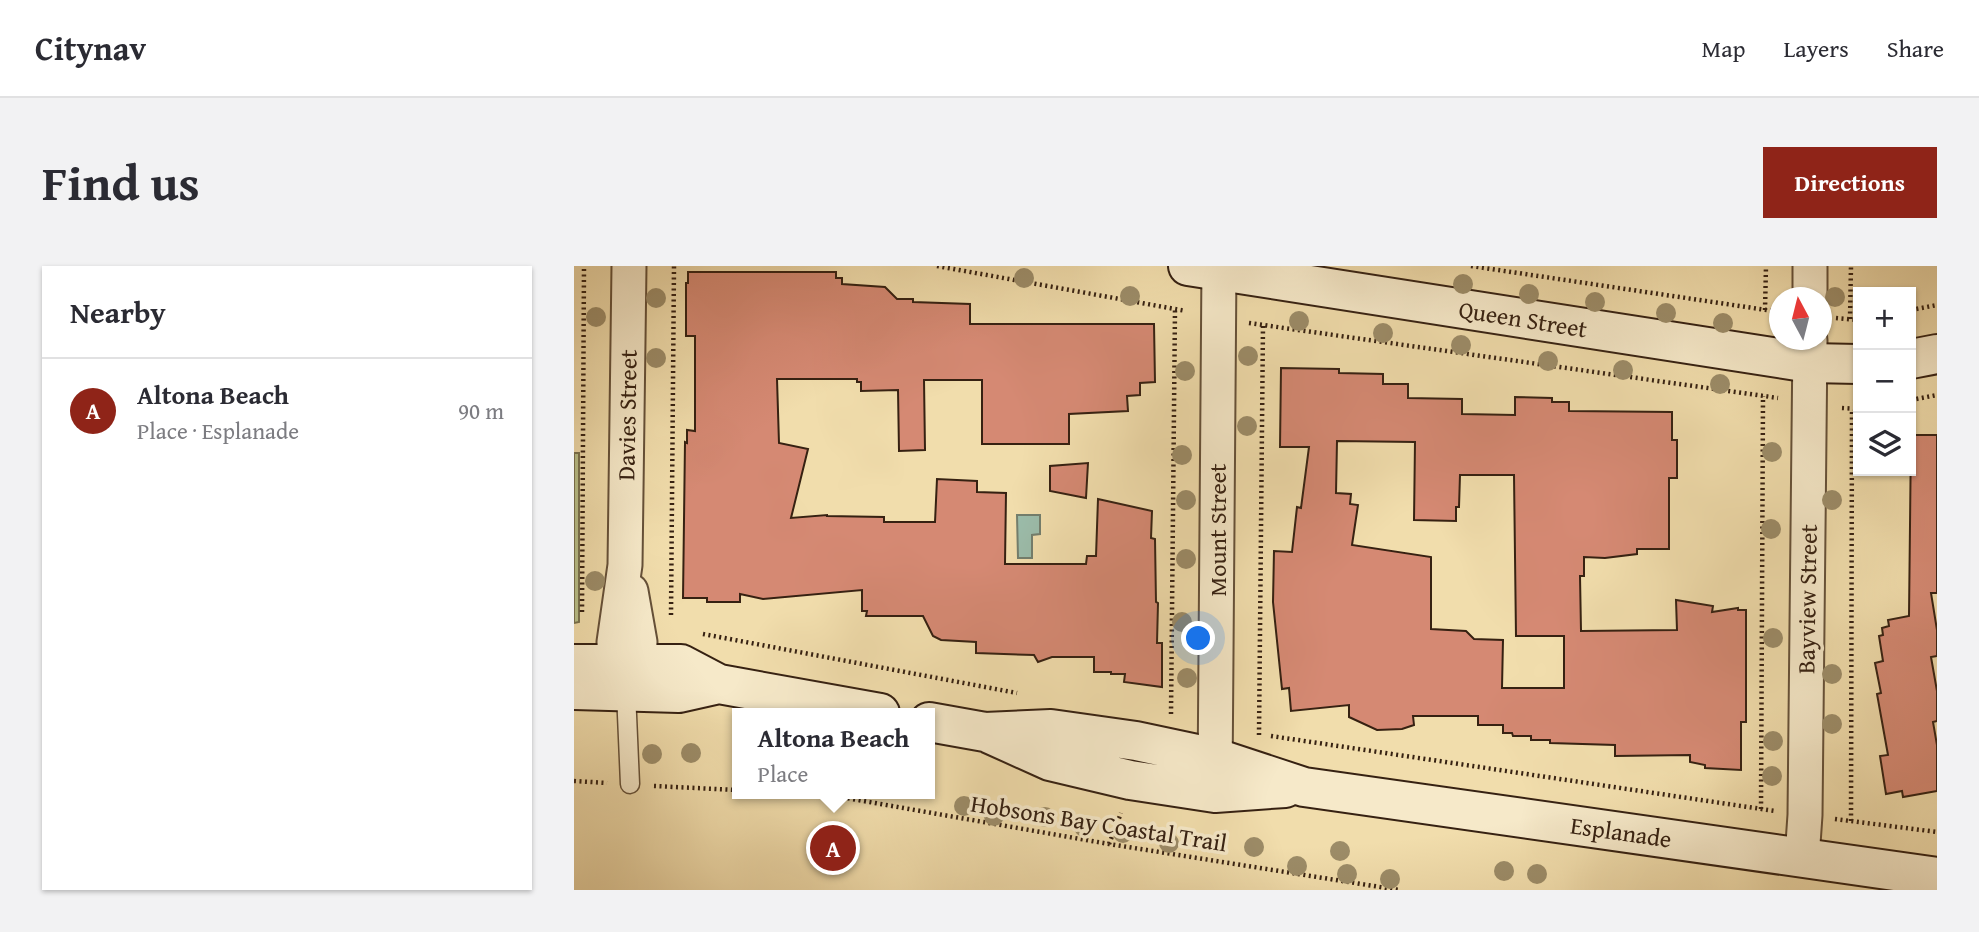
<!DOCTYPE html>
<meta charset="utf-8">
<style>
body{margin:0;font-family:"Gentium Book Plus",serif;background:#f2f2f3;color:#2b2b33}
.controls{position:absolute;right:21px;top:21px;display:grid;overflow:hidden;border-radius:0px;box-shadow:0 2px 5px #0004}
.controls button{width:63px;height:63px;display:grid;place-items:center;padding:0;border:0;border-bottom:2px solid #e1e1e2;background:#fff;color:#2b2b33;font:35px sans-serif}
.compass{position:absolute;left:1195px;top:21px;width:63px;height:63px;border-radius:50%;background:#fff;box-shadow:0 2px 5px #0004;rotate:353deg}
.you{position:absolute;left:625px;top:373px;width:24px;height:24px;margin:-18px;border:5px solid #fff;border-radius:50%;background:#1a73e8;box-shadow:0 0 0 10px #1a73e833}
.badge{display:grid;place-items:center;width:46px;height:46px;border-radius:50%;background:#8f2418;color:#fff;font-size:23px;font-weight:700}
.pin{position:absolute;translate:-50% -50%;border:4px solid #fff;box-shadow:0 2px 7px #0006}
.popup{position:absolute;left:158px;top:442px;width:203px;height:91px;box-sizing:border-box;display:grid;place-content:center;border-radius:0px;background:#fff;filter:drop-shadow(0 2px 5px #0005);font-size:23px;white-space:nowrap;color:#7c7c81}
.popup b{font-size:26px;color:#2b2b33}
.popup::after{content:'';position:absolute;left:50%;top:100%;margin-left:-14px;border:14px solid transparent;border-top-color:#fff}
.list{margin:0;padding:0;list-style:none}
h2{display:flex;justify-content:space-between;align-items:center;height:91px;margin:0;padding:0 28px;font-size:30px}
h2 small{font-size:23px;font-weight:400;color:#7c7c81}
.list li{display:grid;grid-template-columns:46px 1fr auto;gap:21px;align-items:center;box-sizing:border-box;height:105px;padding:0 28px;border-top:2px solid #e1e1e2}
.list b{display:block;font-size:26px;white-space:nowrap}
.list p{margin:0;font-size:23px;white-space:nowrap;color:#7c7c81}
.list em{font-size:23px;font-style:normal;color:#7c7c81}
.icon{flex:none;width:38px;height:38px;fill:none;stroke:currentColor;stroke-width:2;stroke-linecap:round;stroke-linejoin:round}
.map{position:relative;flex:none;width:1363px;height:624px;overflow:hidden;border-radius:0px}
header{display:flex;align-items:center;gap:42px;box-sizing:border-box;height:98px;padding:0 35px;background:#fff;border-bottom:2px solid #e1e1e2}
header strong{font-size:33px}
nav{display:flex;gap:38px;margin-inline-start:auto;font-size:24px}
.intro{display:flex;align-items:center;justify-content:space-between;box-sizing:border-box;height:168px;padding:0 42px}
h1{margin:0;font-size:49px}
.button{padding:18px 32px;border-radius:0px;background:#8f2418;color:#fff;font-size:24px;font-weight:700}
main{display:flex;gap:42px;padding:0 42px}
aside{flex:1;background:#fff;border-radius:0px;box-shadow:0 2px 5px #0004}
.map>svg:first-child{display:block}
.green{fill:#b9c18a;stroke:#78714e;stroke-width:2}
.water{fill:#9bbcaa;stroke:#737e6d;stroke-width:2}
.building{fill:#d58973;stroke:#362112;stroke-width:2;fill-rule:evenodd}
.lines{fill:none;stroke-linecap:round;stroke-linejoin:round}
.lane-casing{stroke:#655038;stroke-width:21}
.street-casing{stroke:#655038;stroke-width:37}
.secondary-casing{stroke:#362112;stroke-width:42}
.path{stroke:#362112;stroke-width:4.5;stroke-dasharray:2 3.5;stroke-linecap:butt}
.lane{stroke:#f6e9c9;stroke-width:18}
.street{stroke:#f6e9c9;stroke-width:33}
.secondary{stroke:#f6e9c9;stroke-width:38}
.tree{fill:#9c8c68}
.labels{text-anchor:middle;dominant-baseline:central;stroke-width:7;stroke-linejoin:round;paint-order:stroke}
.street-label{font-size:24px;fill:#362112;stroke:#f6e9c9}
</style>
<header>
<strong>Citynav</strong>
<nav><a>Map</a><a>Layers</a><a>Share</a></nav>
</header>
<div class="intro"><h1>Find us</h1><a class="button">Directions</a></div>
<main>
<aside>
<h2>Nearby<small></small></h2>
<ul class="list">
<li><span class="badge">A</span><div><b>Altona Beach</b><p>Place · Esplanade</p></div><em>90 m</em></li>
</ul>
</aside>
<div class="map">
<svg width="1363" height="624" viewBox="0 0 1363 624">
<rect width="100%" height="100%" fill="#f1ddac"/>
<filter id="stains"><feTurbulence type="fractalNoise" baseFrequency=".00286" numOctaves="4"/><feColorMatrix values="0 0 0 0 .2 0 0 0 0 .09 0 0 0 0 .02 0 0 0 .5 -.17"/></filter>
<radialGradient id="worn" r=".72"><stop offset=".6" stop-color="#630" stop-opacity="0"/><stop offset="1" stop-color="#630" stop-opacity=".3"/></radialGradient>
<path class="green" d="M0 187H5V356L0 357Z"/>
<path class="water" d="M443 249H466V268L458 269V292H444Z"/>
<path class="building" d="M114 6H262V12H268V18L311 21 323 33H339V36L396 38V58H580L581 116 566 117V129L553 130 554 145 495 148V178H408V114H350L351 184 325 185 324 124 287 125V116H283V113H203L205 177 234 183 217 252 253 249V250L310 251V256H361L363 213 403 215V226L432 227 431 298H512L513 290H522L524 233 578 245 577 272 581 273 582 336 584 337 583 377H588V421L550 416 551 408H537V406H520V391H478L464 396 460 389 402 387V376L367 374 359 370 349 350H292L293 345H288V324L189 333 166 328V336H133V332H109L111 176 113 177V164L121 165V70H112V17H114Z
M707 102 765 103V107L809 108V118H834V132L888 133V148L941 149V131L978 132V136H995V145L1098 146V174H1103V212H1095V283H1063V288L1031 292 1010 291V310H1006L1007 365 1103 364 1102 334 1139 340 1138 346 1164 342V344H1172V456H1167V504L1131 502V499L1116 496V489L1041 490V479L976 477V474H957V470H939L938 467H929V459H904V450H839L840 459 828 463 803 464 775 451V439L717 445 715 422 708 423 699 336 700 285 718 286 723 241 727 242 735 181H706ZM763 175 841 176 840 254 882 255V241H885L886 209H940L942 370H990V422H928L929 374 900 373 892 365 857 363V291L778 279 784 239 776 238 777 228 762 227Z
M1337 169H1363V327H1357L1363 364V390L1357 391 1363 425V455L1359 456 1363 479V525L1329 531 1328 525 1312 528 1306 490 1314 489 1303 428 1307 427 1301 397 1309 395 1305 370 1309 369 1308 362 1315 360 1314 354 1335 350Z
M514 197 512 232 476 225V200Z"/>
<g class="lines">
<defs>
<path id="lane" d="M52 426 56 518"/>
<path id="street" d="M1236 32V0
M50 422 41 397 40 376 51 299 55 0
M54 422 65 398 66 376 57 325
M641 516 645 0
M1228 592 1231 549 1236 74"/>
<path id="secondary" d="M614 0 1236 97 1284 98
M1337 93 1363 88
M0 398H107L145 418 306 447
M0 424 105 427 145 418
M355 456 411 466 477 463 562 475 642 492 730 521 1363 611
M416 468 476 495 556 514 641 527 711 522"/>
</defs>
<use href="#lane" class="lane-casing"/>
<use href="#street" class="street-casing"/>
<use href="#secondary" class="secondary-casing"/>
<path class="path" d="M363 0 612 45
M897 0 1206 46
M1191 44 1192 0
M1337 44 1363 39
M1262 52 1284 54
M1276 53 1277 0
M675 57 1204 132
M1337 134 1363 129
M1268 142 1284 143
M8 346 10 0
M97 349 100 0
M129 368 443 427
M597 448 601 43
M685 469 689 59
M697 470 1201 545
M0 515 33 517
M80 520 163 524
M219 528 261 530 535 578 825 624
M1187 543 1189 130
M1261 553 1363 566
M1277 555 1278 143
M535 578 547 547"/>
<use href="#lane" class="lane"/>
<use href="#street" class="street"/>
<use href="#secondary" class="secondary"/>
</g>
<g class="tree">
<circle cx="450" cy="12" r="10"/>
<circle cx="889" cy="18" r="10"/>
<circle cx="955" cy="28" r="10"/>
<circle cx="556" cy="30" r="10"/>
<circle cx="1261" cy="31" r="10"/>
<circle cx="82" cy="32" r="10"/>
<circle cx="1021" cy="36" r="10"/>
<circle cx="1092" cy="47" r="10"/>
<circle cx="22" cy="51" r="10"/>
<circle cx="725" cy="55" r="10"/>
<circle cx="1149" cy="57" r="10"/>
<circle cx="809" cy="67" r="10"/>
<circle cx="887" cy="79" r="10"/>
<circle cx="674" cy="90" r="10"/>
<circle cx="82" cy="92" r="10"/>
<circle cx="974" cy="95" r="10"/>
<circle cx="1049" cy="104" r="10"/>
<circle cx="611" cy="105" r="10"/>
<circle cx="1146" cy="118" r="10"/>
<circle cx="673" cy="160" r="10"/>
<circle cx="1198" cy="186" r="10"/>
<circle cx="608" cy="189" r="10"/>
<circle cx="612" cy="234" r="10"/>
<circle cx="1258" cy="234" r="10"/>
<circle cx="1197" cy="263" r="10"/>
<circle cx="612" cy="293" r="10"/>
<circle cx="21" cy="315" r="10"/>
<circle cx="608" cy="356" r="10"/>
<circle cx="1199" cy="372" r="10"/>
<circle cx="1258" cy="408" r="10"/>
<circle cx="613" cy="412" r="10"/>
<circle cx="1258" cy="458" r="10"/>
<circle cx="1199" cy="475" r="10"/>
<circle cx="117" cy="487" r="10"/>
<circle cx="78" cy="488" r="10"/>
<circle cx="1198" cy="510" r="10"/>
<circle cx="390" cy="540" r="10"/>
<circle cx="420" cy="550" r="10"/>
<circle cx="471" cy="551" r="10"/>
<circle cx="510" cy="561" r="10"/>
<circle cx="549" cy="567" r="10"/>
<circle cx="595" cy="577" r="10"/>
<circle cx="680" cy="581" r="10"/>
<circle cx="766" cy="585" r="10"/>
<circle cx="723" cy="600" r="10"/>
<circle cx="930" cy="605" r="10"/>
<circle cx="773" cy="608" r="10"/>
<circle cx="963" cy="608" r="10"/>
<circle cx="816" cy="613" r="10"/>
</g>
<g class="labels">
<g class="street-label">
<text transform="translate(949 53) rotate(9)">Queen Street</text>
<text transform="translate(53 149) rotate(-89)">Davies Street</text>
<text transform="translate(643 264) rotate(-90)">Mount Street</text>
<text transform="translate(1233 333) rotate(-89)">Bayview Street</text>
<text transform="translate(525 557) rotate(9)">Hobsons Bay Coastal Trail</text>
<text transform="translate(1047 566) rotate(8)">Esplanade</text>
</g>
</g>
<rect width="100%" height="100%" filter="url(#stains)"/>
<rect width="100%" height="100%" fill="url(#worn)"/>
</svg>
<div class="controls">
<button>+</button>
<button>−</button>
<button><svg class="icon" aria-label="layers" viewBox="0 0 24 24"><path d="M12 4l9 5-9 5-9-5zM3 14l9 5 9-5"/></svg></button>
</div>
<svg class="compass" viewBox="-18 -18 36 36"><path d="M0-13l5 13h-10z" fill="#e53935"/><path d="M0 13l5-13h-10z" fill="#7c7c81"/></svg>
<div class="you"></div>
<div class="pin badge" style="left:259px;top:582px">A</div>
<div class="popup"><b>Altona Beach</b>Place</div>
</div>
</main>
